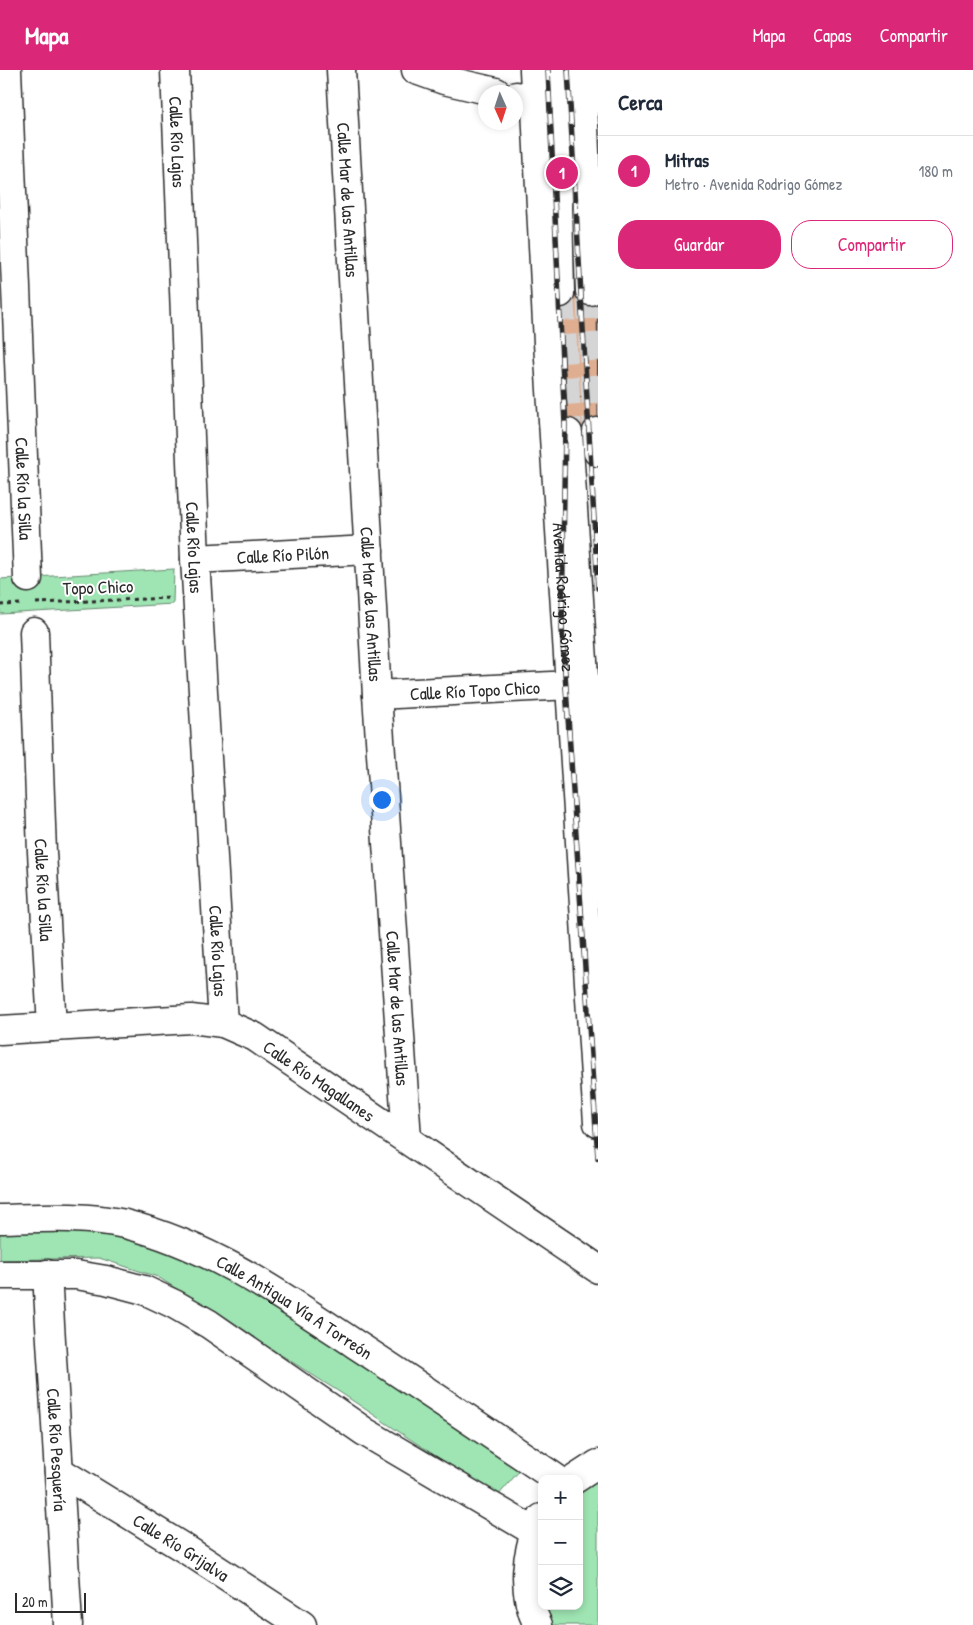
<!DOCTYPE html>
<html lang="es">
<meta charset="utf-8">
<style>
body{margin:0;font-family:"Patrick Hand",sans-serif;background:#f2f2f3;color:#1f2937}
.controls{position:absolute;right:15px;bottom:15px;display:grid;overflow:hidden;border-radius:10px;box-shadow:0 2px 8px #0003}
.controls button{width:45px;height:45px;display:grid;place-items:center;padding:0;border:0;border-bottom:1px solid #e0e1e3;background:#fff;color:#1f2937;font:25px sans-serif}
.compass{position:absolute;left:478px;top:15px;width:45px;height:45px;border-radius:50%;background:#fff;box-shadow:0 2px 8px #0003;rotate:177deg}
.scale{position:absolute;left:15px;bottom:12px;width:71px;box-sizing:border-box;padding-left:5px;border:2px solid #2b2b2b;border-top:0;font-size:14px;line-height:18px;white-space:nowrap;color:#2b2b2b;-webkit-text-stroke:4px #fff;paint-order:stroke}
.you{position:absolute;left:381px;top:729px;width:18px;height:18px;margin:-12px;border:4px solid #fff;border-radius:50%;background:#1a73e8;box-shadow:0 0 0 8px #1a73e833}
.badge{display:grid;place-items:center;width:32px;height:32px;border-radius:50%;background:#db2777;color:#fff;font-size:16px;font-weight:700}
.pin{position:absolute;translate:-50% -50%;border:2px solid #fff;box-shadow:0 1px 5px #0006}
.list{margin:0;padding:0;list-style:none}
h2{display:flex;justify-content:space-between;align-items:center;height:65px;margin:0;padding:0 20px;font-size:21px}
h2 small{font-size:16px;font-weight:400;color:#747a83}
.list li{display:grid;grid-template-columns:32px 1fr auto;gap:15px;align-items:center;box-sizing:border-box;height:70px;padding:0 20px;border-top:1px solid #e0e1e3}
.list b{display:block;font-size:19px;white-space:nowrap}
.list p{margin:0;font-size:16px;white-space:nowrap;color:#747a83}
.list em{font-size:16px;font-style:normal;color:#747a83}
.actions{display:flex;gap:10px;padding:15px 20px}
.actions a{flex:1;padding:11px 0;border:1px solid #db2777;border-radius:20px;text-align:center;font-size:18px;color:#db2777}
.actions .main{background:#db2777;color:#fff}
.icon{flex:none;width:28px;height:28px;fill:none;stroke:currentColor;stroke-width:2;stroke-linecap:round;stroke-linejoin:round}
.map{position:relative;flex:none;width:598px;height:1555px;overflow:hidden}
header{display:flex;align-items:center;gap:30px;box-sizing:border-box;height:70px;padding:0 25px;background:#db2777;color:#fff}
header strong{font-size:24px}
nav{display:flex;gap:28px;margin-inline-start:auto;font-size:18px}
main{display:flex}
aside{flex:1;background:#fff}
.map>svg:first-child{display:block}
.green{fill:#9fe5b3;stroke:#65886f}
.building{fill:#dfae91;stroke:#2b2b2b}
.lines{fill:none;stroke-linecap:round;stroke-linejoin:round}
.minor-tunnel{stroke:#d5d5d5;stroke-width:28;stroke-dasharray:28 14;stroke-linecap:butt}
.minor-casing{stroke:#2b2b2b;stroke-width:31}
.major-casing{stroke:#2b2b2b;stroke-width:31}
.path{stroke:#2b2b2b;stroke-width:3;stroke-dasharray:4 4;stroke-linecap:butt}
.minor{stroke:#fff;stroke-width:28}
.major{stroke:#fff;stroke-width:28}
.rail-casing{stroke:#2b2b2b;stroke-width:5.5}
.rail{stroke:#fff;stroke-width:4;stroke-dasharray:11;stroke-linecap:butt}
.labels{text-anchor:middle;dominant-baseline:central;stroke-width:4;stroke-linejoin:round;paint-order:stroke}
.street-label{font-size:18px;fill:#2b2b2b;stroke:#fff}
</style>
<header>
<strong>Mapa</strong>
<nav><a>Mapa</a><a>Capas</a><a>Compartir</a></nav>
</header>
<main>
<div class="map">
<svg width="598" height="1555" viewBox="0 0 598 1555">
<rect width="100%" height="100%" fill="#fff"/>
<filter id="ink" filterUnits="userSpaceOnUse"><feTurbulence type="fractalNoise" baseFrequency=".02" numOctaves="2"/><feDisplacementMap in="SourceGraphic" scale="10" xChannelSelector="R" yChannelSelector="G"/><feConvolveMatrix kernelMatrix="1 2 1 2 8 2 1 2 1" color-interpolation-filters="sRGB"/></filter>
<g filter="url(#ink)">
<path class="green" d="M174 499 173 534 0 544V509Z
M93 1156 166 1174 258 1215 525 1394 497 1427 341 1323 158 1207 99 1188 0 1190V1157Z
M598 1406V1555H549L539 1532 542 1475V1536H579V1417Z"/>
<path class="building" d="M526 0H588L598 191V326L545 328Z
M597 221 598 361 555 364 560 223Z"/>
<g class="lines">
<path class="minor-tunnel" d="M590 221 597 362
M560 223 568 363"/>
<defs>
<g id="minor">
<path id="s1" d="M7 0 28 508"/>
<path id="s2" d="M175 0 195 489 223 953"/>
<path id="s3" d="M341 0 377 625 407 1069"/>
<path d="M416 0 444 10 496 22"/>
<path d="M555 0 560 223"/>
<path d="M582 0 590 221"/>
<path d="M516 26 535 30"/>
<path d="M597 362 598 382"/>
<path d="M568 363 598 818"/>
<path id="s4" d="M195 489 369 480"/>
<path id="s5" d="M34 562 42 782 52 957"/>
<path id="s6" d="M377 625 571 615"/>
<path id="s7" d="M0 960 191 949 223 953 255 967 598 1199"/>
<path id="s8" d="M0 1149C41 1148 84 1145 125 1154 212 1176 281 1225 355 1274 423 1318 490 1364 557 1409"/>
<path id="s9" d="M47 1204 68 1555"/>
<path d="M0 1205H76L106 1210 144 1220 174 1234 209 1254 365 1362 535 1462"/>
<path id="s10" d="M59 1401 187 1480 302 1555"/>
</g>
<g id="major">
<path id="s11" d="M534 0 548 273 598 1053"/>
<path d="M596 0 598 28"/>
<path d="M575 1409 598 1394"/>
<path d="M538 1555C521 1522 525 1480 542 1448"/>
</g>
</defs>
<use href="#minor" class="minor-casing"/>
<use href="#major" class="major-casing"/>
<path class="path" d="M36 533 172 528
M0 535 22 534"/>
<use href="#minor" class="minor"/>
<use href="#major" class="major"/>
<defs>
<path id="rail" d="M548 0 565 354 562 559 598 1088
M568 0 598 518"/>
</defs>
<use href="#rail" class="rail-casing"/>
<use href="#rail" class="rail"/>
</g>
</g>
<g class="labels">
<g class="street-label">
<text stroke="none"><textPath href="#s2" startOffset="72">Calle Río Lajas</textPath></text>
<text stroke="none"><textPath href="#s3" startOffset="130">Calle Mar de las Antillas</textPath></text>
<text stroke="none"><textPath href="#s1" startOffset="419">Calle Río la Silla</textPath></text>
<text stroke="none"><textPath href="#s2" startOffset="478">Calle Río Lajas</textPath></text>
<text stroke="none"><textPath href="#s4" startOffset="88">Calle Río Pilón</textPath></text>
<text transform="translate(98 517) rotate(-2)">Topo Chico</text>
<text stroke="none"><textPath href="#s11" startOffset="528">Avenida Rodrigo Gómez</textPath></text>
<text stroke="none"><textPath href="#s3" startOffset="535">Calle Mar de las Antillas</textPath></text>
<text stroke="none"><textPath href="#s6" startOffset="98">Calle Río Topo Chico</textPath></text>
<text stroke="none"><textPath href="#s5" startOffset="258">Calle Río la Silla</textPath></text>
<text stroke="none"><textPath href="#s2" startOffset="882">Calle Río Lajas</textPath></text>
<text stroke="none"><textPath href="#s3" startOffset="940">Calle Mar de las Antillas</textPath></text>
<text stroke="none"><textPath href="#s7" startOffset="336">Calle Río Magallanes</textPath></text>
<text stroke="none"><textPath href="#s8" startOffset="315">Calle Antigua Vía A Torreón</textPath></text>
<text stroke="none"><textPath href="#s9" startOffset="176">Calle Río Pesquería</textPath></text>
<text stroke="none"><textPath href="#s10" startOffset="144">Calle Río Grijalva</textPath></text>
</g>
</g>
</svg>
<div class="controls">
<button>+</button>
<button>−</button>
<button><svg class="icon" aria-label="layers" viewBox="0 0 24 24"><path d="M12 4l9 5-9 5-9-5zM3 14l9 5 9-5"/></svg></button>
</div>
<svg class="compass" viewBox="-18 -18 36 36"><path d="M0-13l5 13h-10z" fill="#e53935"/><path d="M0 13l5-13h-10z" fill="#747a83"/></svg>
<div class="scale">20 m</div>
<div class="you"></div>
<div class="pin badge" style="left:562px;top:103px">1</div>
</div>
<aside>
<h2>Cerca<small></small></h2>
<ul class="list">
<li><span class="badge">1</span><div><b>Mitras</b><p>Metro · Avenida Rodrigo Gómez</p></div><em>180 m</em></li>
</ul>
<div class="actions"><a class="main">Guardar</a><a>Compartir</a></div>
</aside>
</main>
